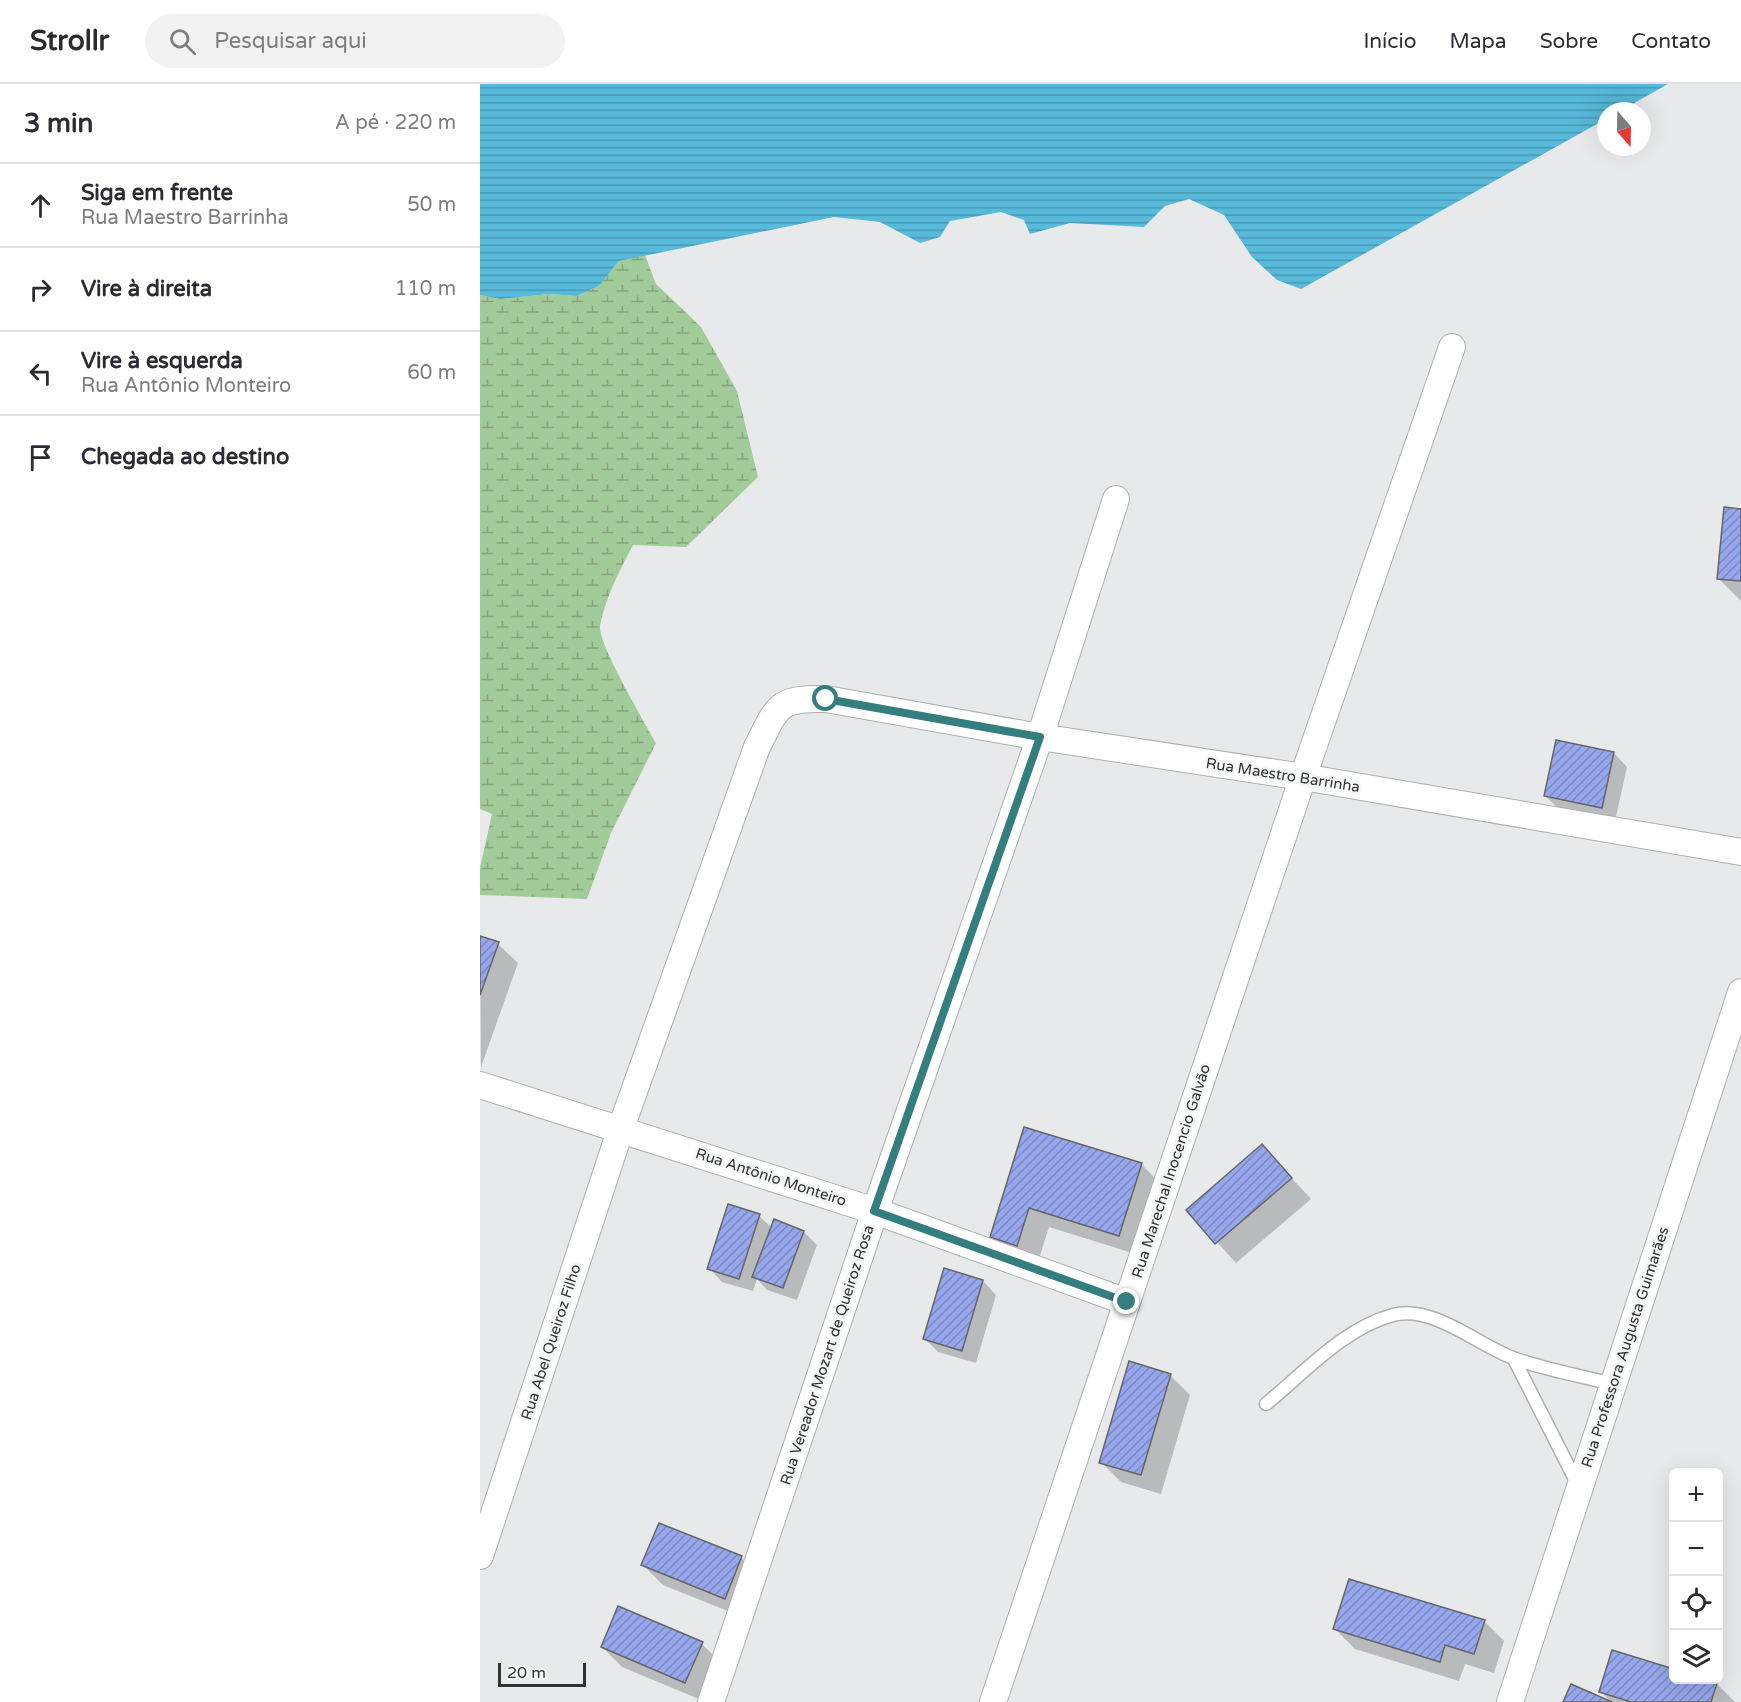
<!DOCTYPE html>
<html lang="pt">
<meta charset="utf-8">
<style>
body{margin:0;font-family:"Varela Round",sans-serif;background:#f2f2f3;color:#2b2b33}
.controls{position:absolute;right:18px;bottom:18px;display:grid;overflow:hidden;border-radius:9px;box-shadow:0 6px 24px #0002}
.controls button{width:54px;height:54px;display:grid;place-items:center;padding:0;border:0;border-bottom:2px solid #e1e1e2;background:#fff;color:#2b2b33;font:30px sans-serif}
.compass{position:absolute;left:1117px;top:18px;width:54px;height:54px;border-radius:50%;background:#fff;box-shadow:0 6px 24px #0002;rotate:160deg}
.scale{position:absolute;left:18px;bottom:15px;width:88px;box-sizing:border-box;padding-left:6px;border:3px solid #323233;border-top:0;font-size:16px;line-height:21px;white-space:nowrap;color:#323233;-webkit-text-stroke:4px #f5f6f8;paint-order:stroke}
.stop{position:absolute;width:18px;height:18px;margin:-14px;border:4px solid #357e80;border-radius:50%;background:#fff}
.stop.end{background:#357e80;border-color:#fff;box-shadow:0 2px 6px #0008}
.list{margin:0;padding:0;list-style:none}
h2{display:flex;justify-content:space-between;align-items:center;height:78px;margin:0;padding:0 24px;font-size:26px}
h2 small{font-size:20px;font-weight:400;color:#7c7c81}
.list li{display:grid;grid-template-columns:39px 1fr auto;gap:18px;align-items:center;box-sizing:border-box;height:84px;padding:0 24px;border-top:2px solid #e1e1e2}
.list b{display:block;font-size:22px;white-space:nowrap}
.list p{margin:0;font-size:20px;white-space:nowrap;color:#7c7c81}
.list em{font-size:20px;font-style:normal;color:#7c7c81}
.icon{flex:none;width:33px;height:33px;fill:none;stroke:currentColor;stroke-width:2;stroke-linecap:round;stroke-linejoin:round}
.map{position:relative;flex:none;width:1261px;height:1618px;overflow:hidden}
header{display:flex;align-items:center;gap:36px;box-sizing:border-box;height:84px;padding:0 30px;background:#fff;border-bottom:2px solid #e1e1e2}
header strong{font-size:28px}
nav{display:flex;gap:33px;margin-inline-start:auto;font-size:21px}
.search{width:420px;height:54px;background:#f2f2f3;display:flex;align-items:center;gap:15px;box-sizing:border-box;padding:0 21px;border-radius:33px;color:#7c7c81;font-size:22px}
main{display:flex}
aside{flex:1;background:#fff}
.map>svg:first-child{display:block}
.wetland{fill:url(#wetland-marsh)}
.water{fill:url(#water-rules)}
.shadow{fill:#0003}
.building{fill:url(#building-hatch);stroke:#656668;stroke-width:1.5}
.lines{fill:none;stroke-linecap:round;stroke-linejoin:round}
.lane-casing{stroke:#aeafb1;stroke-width:15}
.street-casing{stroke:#aeafb1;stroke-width:28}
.lane{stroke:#fff;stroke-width:12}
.street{stroke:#fff;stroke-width:26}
.route{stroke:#357e80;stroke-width:8}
.labels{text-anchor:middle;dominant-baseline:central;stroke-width:6;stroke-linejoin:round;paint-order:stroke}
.street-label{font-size:15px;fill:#323233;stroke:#f5f6f8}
</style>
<header>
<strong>Strollr</strong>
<div class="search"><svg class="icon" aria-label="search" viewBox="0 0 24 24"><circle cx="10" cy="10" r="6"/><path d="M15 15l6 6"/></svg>Pesquisar aqui</div>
<nav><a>Início</a><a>Mapa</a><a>Sobre</a><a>Contato</a></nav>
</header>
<main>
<aside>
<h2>3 min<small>A pé · 220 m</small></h2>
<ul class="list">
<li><svg class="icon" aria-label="ahead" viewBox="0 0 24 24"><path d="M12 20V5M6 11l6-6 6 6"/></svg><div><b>Siga em frente</b><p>Rua Maestro Barrinha</p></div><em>50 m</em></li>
<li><svg class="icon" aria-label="right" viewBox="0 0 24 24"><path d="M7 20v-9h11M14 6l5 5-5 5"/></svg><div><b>Vire à direita</b></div><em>110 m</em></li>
<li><svg class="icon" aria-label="left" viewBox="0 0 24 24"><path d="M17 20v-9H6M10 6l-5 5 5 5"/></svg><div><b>Vire à esquerda</b><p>Rua Antônio Monteiro</p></div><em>60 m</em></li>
<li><svg class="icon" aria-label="arrive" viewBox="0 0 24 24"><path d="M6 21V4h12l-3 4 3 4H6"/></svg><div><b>Chegada ao destino</b></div></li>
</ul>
</aside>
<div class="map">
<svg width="1261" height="1618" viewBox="0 0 1261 1618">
<defs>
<pattern id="wetland-marsh" width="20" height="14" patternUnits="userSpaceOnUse" patternTransform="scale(1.5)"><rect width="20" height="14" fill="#a2cb9a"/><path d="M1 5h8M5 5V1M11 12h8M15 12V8" fill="none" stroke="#85a57e"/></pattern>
<pattern id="water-rules" width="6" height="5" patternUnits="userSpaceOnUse" patternTransform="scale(1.5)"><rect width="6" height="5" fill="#58badb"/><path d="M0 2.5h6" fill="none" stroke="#4998b2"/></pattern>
<pattern id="building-hatch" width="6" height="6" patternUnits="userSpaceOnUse" patternTransform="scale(1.5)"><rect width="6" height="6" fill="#97a7ed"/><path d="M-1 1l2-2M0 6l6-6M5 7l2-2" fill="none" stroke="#7c89c1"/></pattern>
</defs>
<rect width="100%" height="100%" fill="#e8e9eb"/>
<path class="wetland" d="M165 171 176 200 221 243 257 307 278 393 206 463 153 461C140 486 125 514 120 542 118 560 165 639 176 659L131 749 107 815 0 811V784L12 730 0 725V211L20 215 69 210 97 212 119 202 139 177Z"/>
<path class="water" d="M0 0H1188L1140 27H1126V35L821 205 797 196 772 173 744 131 709 115 685 122 664 143 590 139 550 150 544 136 521 128 470 137 460 153 440 159 400 138 354 133 139 177 119 202 97 212 69 210 20 215 0 211Z"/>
<path class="shadow" d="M1245 425 1261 427V517L1238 494Z
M1134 669 1147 683 1135 737 1079 725 1065 712Z
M0 853 18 860 38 879 1 983Z
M545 1045 661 1080 681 1100 659 1171 569 1143 557 1181 532 1173 512 1153Z
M782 1062 831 1115 756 1179 708 1126Z
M279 1132 292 1144 324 1148 337 1161 317 1216 287 1206 277 1195 273 1207 242 1198 229 1184Z
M503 1197 516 1211 496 1279 458 1268 445 1255Z
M690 1291 710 1311 681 1410 641 1398 621 1378Z
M179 1441 262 1474 282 1494 265 1534 183 1501 163 1481Z
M1004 1537 1024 1557 1014 1589 985 1580 979 1597 875 1565 855 1545Z
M222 1560 242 1580 226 1618 142 1583 122 1563Z
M1194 1596H1222L1237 1600 1255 1618H1131L1120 1607Z"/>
<path class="building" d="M1244 423 1261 425V497L1237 495Z
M1076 656 1134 668 1122 724 1064 712Z
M0 852 19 858 0 911Z
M544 1043 662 1079 639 1152 549 1124 537 1162 510 1153Z
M782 1060 812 1094 735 1160 706 1126Z
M248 1120 280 1130 259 1195 227 1185Z
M294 1135 324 1147 303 1204 272 1193Z
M464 1184 503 1196 482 1267 443 1255Z
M649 1277 691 1290 661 1391 619 1379Z
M179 1439 262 1472 245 1515 161 1481Z
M869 1495 1005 1536 994 1570 965 1561 960 1578 853 1545Z
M138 1522 223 1558 205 1599 121 1563Z
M1132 1566 1194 1585V1596H1227L1237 1599 1231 1618H1151L1119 1608Z
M1091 1600 1132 1618H1083Z"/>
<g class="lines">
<defs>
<path id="lane" d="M1034 1275 1098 1401
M786 1320C824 1289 864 1244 913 1231 953 1220 1000 1263 1036 1275 1067 1286 1101 1292 1133 1300"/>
<path id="street" d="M0 1001 395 1127 647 1218
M0 1472 141 1044 277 663C298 622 297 614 346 615L560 653 823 693 1261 768
M231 1618 395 1127 560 653 636 415
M513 1618 823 693 972 263
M1030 1618 1261 908"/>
</defs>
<use href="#lane" class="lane-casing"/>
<use href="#street" class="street-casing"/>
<use href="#lane" class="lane"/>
<use href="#street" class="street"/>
</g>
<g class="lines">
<path class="route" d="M346 615 560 653 394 1127 647 1218"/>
</g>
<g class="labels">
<g class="street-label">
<text transform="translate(803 691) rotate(9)">Rua Maestro Barrinha</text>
<text transform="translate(691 1087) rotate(-72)">Rua Marechal Inocencio Galvão</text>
<text transform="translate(291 1093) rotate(18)">Rua Antônio Monteiro</text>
<text transform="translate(71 1258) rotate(-72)">Rua Abel Queiroz Filho</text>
<text transform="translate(1145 1263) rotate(-72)">Rua Professora Augusta Guimarães</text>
<text transform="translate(347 1271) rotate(-72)">Rua Vereador Mozart de Queiroz Rosa</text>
</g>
</g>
</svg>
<div class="controls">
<button>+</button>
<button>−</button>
<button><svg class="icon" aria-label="locate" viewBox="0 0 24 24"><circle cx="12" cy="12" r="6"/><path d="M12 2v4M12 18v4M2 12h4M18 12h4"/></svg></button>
<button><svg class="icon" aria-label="layers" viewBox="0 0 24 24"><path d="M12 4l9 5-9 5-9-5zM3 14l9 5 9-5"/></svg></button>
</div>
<svg class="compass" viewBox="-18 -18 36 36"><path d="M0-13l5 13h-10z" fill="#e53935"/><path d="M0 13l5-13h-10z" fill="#7c7c81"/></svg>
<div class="scale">20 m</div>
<div class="stop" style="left:346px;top:615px"></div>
<div class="stop end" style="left:647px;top:1218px"></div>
</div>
</main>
